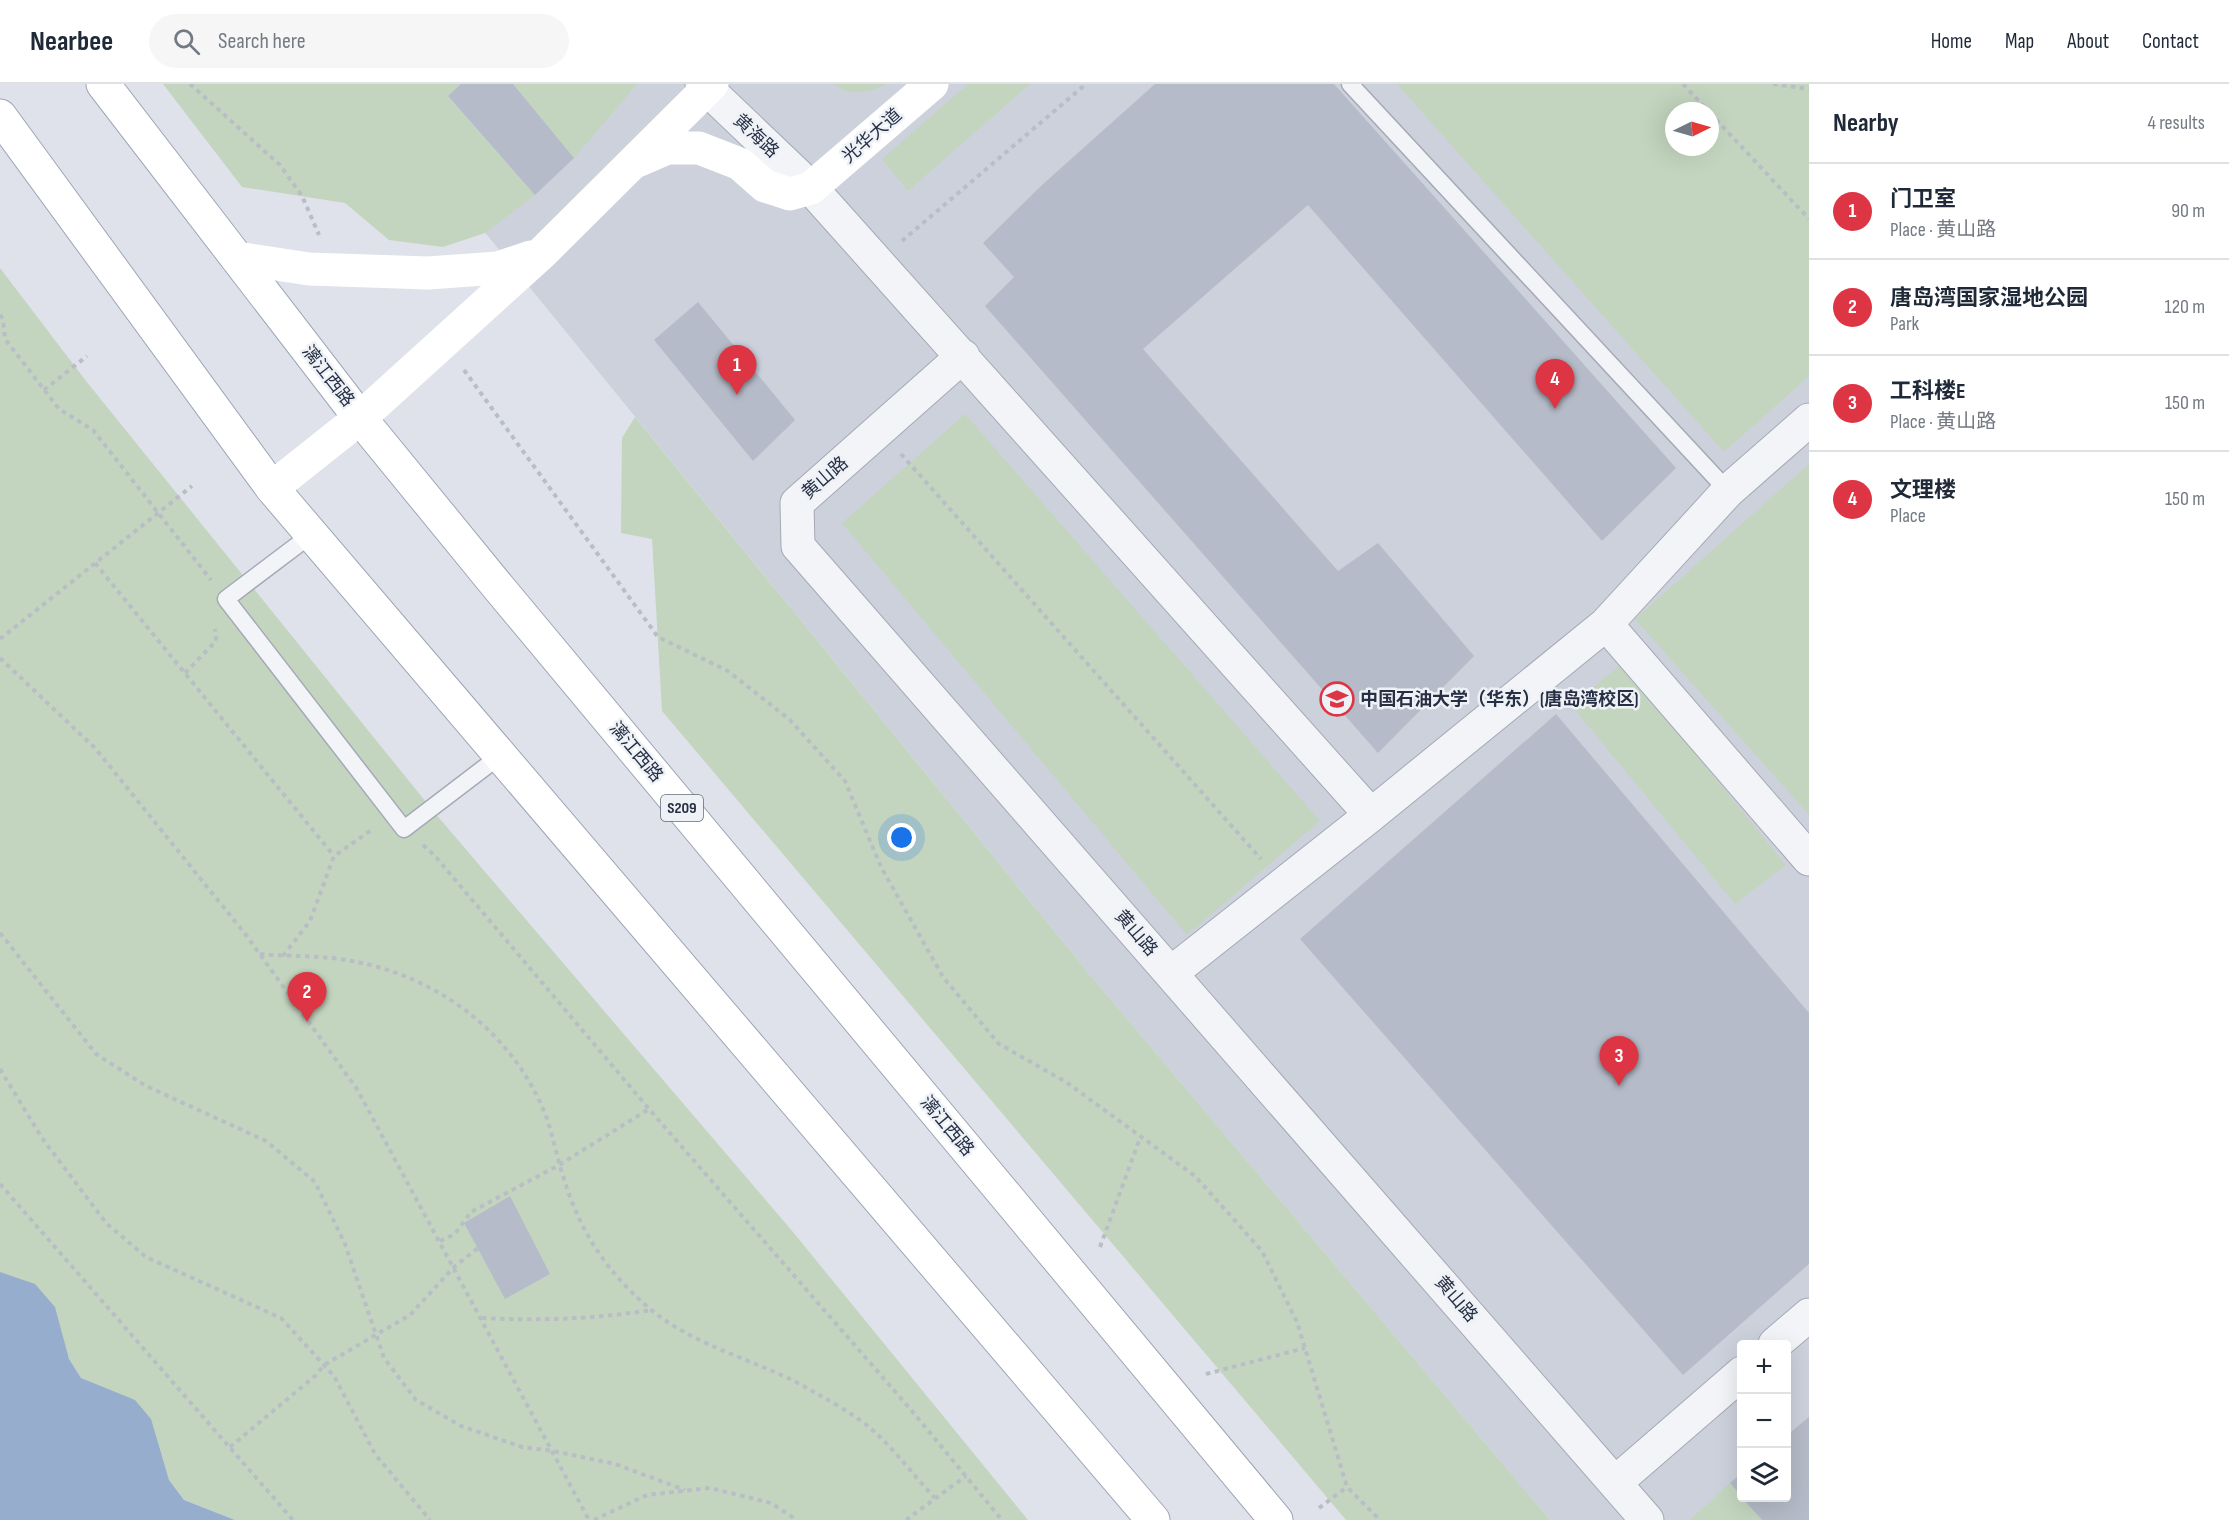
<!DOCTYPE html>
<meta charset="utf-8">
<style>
body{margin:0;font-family:"Sofia Sans Condensed","Noto Sans SC",sans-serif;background:#f6f6f7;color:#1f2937}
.controls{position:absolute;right:18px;bottom:18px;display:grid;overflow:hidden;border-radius:6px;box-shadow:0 6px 24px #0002}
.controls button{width:54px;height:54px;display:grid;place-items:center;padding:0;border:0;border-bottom:2px solid #e0e1e3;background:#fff;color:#1f2937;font:30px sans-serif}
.compass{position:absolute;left:1665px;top:18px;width:54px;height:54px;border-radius:50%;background:#fff;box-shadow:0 6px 24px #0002;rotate:85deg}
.you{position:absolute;left:902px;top:754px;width:21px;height:21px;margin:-15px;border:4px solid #fff;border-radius:50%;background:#1a73e8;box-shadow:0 0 0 9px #1a73e833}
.badge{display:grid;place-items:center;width:39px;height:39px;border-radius:50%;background:#dd3544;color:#fff;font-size:20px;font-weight:700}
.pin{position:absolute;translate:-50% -50px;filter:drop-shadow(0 2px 3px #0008)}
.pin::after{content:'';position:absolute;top:32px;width:21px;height:18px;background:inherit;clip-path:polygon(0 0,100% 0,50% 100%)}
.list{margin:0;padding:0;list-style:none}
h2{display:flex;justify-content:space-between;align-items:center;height:78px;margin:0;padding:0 24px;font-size:26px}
h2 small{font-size:20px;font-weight:400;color:#747a83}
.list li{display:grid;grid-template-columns:39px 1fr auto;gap:18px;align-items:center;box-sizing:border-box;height:96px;padding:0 24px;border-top:2px solid #e0e1e3}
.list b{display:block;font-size:22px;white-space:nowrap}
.list p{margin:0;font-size:20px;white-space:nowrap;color:#747a83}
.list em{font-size:20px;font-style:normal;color:#747a83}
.icon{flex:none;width:33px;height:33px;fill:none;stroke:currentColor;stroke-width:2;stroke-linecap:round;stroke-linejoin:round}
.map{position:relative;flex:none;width:1809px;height:1436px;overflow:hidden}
header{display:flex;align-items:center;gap:36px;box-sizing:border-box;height:84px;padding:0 30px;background:#fff;border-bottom:2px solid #e0e1e3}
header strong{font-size:28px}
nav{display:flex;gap:33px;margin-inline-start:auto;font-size:21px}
.search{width:420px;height:54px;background:#f6f6f7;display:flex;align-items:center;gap:15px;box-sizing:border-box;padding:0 21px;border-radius:33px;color:#747a83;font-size:22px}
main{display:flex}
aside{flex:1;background:#fff}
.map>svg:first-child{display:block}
.built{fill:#ccd1dc;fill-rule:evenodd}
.green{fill:#c3d5bf;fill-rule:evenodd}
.water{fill:#96adce}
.building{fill:#b5bbc8}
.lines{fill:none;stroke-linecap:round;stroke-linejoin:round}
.lane-casing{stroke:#a4a9b5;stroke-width:19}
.street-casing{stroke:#a4a9b5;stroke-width:35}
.primary-casing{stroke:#9da6b7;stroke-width:35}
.path{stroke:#b9bdc5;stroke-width:4;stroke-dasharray:4.5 4.5;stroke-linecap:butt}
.lane{stroke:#f2f4f8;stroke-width:16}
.street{stroke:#f2f4f8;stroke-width:33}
.secondary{stroke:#fff;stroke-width:33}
.primary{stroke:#fff;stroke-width:33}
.labels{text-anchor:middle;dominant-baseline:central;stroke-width:5;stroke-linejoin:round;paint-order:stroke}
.shield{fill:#eef2f7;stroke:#626a79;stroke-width:1.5}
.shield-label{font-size:16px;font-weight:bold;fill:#262f43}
.street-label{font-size:18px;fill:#262f43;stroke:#eef2f7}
.poi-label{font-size:18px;font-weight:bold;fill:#262f43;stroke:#eef2f7;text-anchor:start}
</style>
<header>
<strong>Nearbee</strong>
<div class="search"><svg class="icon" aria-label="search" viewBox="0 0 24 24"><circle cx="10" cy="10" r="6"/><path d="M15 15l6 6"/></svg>Search here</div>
<nav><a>Home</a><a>Map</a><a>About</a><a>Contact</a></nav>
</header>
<main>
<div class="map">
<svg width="1809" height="1436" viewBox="0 0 1809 1436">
<rect width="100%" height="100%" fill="#dfe2ea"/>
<path class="built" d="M364 0H1809V1436H1550L1095 897ZM1674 27H1710V63H1674ZM1742 1260H1786V1414H1742Z"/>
<path class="green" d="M163 0H461L448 13 535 111 485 149 443 163 389 156 345 119 242 103Z
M513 0H637L574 74Z
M834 0H886C870 9 850 13 834 0Z
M968 0H1030L908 107 882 75Z
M1397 0H1809V292L1724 368ZM1674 27H1710V63H1674Z
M0 184 86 297 434 728 793 1148 1028 1436H235L184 1416 169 1396 161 1371 105 1305 81 1294 69 1275 62 1254 0 1188Z
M965 330 1320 737 1187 851 842 439Z
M635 333 1095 897 1550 1436H1346L662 627 652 455 621 449 622 354Z
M1809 380V731L1635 535Z
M1622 580 1786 781 1735 820 1571 621Z
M1730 1399 1762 1436H1690Z"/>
<path class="water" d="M0 1188 35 1200 55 1223 69 1275 81 1294 135 1316 151 1335 169 1396 184 1416 235 1436H0Z"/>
<path class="building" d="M461 0H513L574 74 535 111 448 12Z
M1155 0H1334L1676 384 1602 457 1308 121 1143 265 1338 487 1378 459 1474 572 1378 669 985 222 1014 193 983 159 1042 101Z
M698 218 795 336 753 377 654 256Z
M1556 630 1809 929V1180L1683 1291 1300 855Z
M510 1112 550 1190 505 1215 464 1139Z
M1809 1333V1436H1762L1742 1414H1786V1352Z
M1742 1389V1413L1730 1399Z"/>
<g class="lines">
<defs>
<path id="lane" d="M1350 0 1728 407
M312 450 226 515 404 745 501 671"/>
<path id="street" d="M702 0 811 104 1371 731 1606 540 1728 407 1809 336
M963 272 797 419 798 462 1647 1436
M1606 540 1809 775
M1171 889 1371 731
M1775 1260 1809 1231
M1616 1398 1742 1289"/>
<path id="primary" d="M103 0 360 334 499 504 1276 1436
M0 32 272 404 1153 1436"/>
</defs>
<use href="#lane" class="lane-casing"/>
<use href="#street" class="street-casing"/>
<use href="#primary" class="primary-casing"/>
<path class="path" d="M190 0 280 81 302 112 319 151
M1683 0 1708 27
M1773 0 1809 5
M1710 29 1809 135
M902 157 1086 0
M0 231 3 235 5 255 59 325 93 346 211 496
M464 286 658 553 728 587 790 636 845 697 881 783 943 893 999 960 1066 998 1195 1092 1262 1167 1297 1238 1347 1403 1380 1436
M44 306 87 272
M901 370 1261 775
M95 479 334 772
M0 555 192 402
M0 574 95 664 246 851 357 1005 589 1436
M185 589 216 557 215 545
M423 761 435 772 649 1025 912 1327 1002 1436
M0 849 96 970 146 1002 266 1057 315 1098 345 1160 384 1274 416 1316 461 1342 522 1363 553 1367 615 1380 685 1406
M260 870C291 873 326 871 357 878 442 895 514 951 546 1032 553 1052 557 1074 564 1095 580 1148 607 1188 649 1224 697 1265 761 1276 814 1308 832 1318 853 1330 869 1343 893 1363 913 1391 935 1414
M283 872 310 837 334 772 373 745
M0 985 42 1054 106 1139 146 1173 281 1234 334 1292 375 1370 430 1436
M0 1100 293 1436
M440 1157 455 1150 471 1128 559 1081 649 1025
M1100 1163 1140 1054
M482 1234C539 1237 595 1235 651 1226
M1206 1290 1305 1264
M230 1363 315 1292 324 1281 410 1231 454 1183 478 1164
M1319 1424 1347 1403
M594 1436 647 1411 710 1404 771 1419 797 1436
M906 1436 966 1392"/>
<use href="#lane" class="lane"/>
<use href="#street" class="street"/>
<path class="secondary" d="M637 77 667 64H699L740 80 765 102 790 110 811 104 932 0
M237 174 309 185 428 189 498 184 531 173
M272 404 360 334 542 169 712 0"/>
<use href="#primary" class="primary"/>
</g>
<defs>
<symbol id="university-ring" viewBox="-11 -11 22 22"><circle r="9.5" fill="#eef2f7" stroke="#dd3544" stroke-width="1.5"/><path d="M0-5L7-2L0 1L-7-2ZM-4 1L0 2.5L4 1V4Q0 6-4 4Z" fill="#dd3544"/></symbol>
</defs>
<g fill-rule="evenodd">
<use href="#university-ring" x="1318" y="596" width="38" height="38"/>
</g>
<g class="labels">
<rect class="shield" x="661" y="711" width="42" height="26" rx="4.5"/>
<g class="shield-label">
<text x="682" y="724">S209</text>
</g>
<g class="street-label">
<text transform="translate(756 52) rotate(43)">黄海路</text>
<text transform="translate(872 52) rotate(-41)">光华大道</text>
<text transform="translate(328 292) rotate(52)">漓江西路</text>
<text transform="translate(825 394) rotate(-41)">黄山路</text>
<text transform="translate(636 668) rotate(50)">漓江西路</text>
<text transform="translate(1136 849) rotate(49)">黄山路</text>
<text transform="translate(947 1042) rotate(50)">漓江西路</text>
<text transform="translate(1456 1215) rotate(49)">黄山路</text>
</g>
<g class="poi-label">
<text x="1360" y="615">中国石油大学（华东）(唐岛湾校区)</text>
</g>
</g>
</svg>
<div class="controls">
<button>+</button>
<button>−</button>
<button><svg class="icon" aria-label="layers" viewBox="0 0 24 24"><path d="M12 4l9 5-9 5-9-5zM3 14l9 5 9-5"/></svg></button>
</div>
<svg class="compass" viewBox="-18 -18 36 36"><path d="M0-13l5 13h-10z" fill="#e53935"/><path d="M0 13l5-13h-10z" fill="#747a83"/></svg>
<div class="you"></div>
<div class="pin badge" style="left:737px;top:311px">1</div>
<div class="pin badge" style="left:307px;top:938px">2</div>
<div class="pin badge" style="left:1619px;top:1002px">3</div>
<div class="pin badge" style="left:1555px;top:325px">4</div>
</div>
<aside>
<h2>Nearby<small>4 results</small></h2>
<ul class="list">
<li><span class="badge">1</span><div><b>门卫室</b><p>Place · 黄山路</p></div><em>90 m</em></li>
<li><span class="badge">2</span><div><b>唐岛湾国家湿地公园</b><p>Park</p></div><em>120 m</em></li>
<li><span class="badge">3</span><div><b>工科楼E</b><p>Place · 黄山路</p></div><em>150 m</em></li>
<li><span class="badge">4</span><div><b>文理楼</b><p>Place</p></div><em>150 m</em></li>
</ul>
</aside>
</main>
